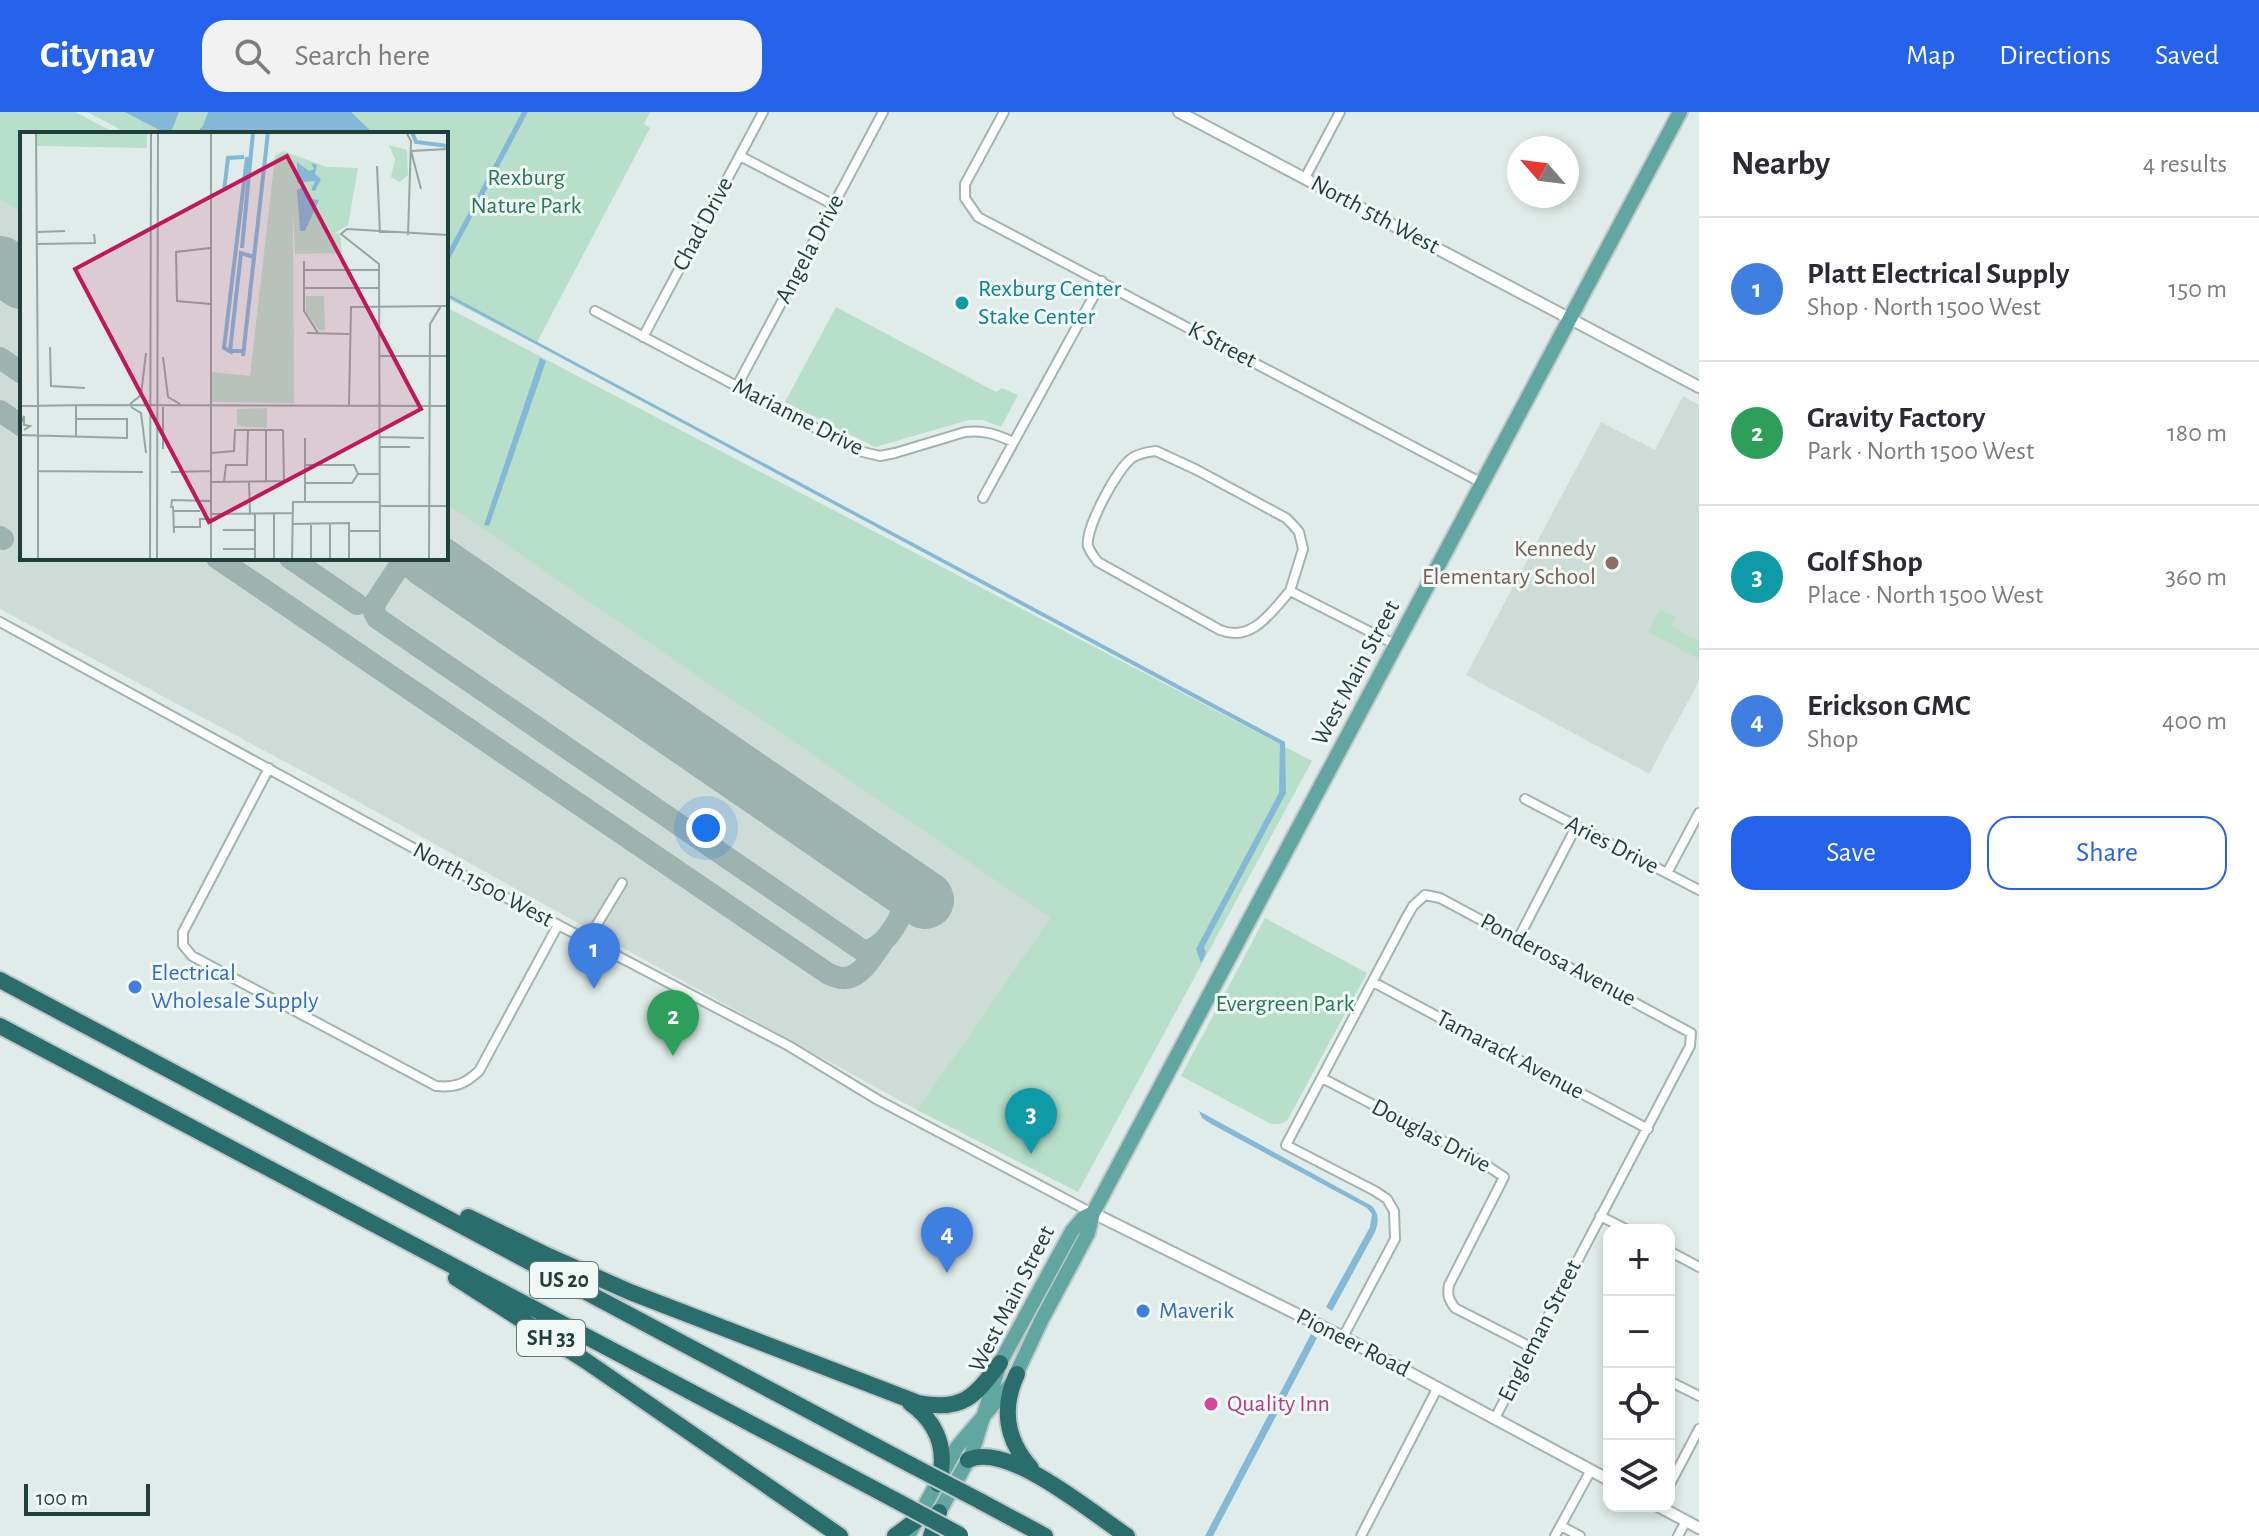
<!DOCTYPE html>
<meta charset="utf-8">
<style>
body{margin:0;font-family:"Alegreya Sans",sans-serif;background:#f2f2f3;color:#2b2b33}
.controls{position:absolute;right:24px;bottom:24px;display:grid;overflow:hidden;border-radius:16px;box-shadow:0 4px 12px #0003}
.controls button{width:72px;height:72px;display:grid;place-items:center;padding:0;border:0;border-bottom:2px solid #e1e1e2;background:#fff;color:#2b2b33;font:40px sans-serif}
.compass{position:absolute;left:1507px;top:24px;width:72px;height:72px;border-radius:50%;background:#fff;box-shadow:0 4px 12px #0003;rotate:298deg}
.scale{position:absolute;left:24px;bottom:20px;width:126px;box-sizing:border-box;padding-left:8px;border:4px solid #1f3e3c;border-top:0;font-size:22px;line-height:28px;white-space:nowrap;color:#1f3e3c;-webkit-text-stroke:6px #f1f9f6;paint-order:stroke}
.you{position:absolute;left:706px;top:716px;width:28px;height:28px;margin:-20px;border:6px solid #fff;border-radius:50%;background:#1a73e8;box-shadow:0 0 0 12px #1a73e833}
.badge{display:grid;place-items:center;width:52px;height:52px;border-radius:50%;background:#2563eb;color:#fff;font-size:26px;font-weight:700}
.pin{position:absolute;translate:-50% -66px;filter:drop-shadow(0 2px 4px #0008)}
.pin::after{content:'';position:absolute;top:42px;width:28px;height:24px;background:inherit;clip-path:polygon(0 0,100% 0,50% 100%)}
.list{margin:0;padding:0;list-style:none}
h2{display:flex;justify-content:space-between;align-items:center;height:104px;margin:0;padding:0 32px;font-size:34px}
h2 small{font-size:26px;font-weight:400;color:#7c7c81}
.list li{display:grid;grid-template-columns:52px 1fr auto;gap:24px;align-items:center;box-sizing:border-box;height:144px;padding:0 32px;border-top:2px solid #e1e1e2}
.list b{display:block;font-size:30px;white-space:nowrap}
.list p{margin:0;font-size:26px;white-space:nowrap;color:#7c7c81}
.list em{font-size:26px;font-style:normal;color:#7c7c81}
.actions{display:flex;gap:16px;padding:24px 32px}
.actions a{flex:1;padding:18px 0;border:2px solid #2563eb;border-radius:24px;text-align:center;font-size:28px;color:#2563eb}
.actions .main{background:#2563eb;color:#fff}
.icon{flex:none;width:44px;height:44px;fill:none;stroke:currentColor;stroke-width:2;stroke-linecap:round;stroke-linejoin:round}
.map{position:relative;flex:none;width:1699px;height:1424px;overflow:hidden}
header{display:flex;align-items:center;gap:48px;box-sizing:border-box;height:112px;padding:0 40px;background:#2563eb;color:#fff}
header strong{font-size:38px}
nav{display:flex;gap:44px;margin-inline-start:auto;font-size:28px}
.search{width:560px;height:72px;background:#f2f2f3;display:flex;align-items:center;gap:20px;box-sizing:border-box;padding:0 28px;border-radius:24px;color:#7c7c81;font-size:30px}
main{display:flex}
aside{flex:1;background:#fff}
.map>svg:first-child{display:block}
.built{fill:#cedcd8}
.green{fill:#b7dfca}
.water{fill:#83b9d6}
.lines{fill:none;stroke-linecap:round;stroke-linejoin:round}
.taxiway{stroke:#9cb3b0;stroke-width:22}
.runway{stroke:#9cb3b0;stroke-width:58}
.minor-casing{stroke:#a2b4b2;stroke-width:12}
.tertiary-casing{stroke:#a2b4b2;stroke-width:14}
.primary-casing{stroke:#c0c9c8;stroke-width:18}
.motorway-casing{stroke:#c0c9c8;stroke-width:20}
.minor{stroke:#fff;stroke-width:8}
.tertiary{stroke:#fff;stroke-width:10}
.primary{stroke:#61a6a1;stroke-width:14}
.motorway{stroke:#296d6c;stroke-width:16}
.motorway-bridge-casing{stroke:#c0c9c8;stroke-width:20;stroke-linecap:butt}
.motorway-bridge{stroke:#296d6c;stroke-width:16}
.culture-dot{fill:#0f9aa8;stroke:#f1f9f6;stroke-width:3}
.education-dot{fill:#8d6e63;stroke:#f1f9f6;stroke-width:3}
.shop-dot{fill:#3f7fe0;stroke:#f1f9f6;stroke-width:3}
.hotel-dot{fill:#d1479c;stroke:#f1f9f6;stroke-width:3}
.labels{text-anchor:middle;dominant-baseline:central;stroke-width:6;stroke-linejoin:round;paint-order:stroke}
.shield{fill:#f1f9f6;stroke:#5e7674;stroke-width:2}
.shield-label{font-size:22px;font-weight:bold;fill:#1f3e3c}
.park-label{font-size:24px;fill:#267856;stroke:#f1f9f6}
.street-label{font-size:24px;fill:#1f3e3c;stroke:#f1f9f6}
.culture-label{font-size:24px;fill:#0d838f;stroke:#f1f9f6;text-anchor:start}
.education-label{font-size:24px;fill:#785e54;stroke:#f1f9f6;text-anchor:end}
.shop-label{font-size:24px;fill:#366cbe;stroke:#f1f9f6;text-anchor:start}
.hotel-label{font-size:24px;fill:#b23c85;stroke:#f1f9f6;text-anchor:start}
.inset-river{fill:none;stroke:#83b9d6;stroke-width:4}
.inset-road{fill:none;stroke:#93a6a4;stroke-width:2}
.view{fill:#c2185b;fill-opacity:0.15;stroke:#c2185b;stroke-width:4}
.inset-edge{fill:none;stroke:#1f3e3c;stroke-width:4}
</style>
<header>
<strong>Citynav</strong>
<div class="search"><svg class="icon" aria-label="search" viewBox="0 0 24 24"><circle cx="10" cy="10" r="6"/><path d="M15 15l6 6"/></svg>Search here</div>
<nav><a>Map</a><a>Directions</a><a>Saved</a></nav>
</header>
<main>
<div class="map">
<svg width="1699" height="1424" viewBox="0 0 1699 1424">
<rect width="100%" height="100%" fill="#e0ece9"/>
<path class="built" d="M0 87 22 102V446H446V392L1050 806 917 998 306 661 0 497Z
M1683 284 1699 293V569L1649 662 1466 563 1601 310 1655 338Z"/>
<path class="green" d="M0 0H75L117 22H22V102L0 87Z
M87 0H650L644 12 650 16 536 232 446 186V22H129Z
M446 195 1312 649 1078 1080 917 998 1050 806 446 392Z
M836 195 996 280 1002 276 1018 283 1001 315 983 308H969L875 335 785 290Z
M1660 497 1675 505 1671 514 1699 529V547L1648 520Z
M1265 806 1367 861 1287 1009 1280 1012H1271L1181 964Z"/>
<path class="water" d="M125 0H179L171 20 161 19Z
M208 0H351L374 22H195L203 14Z
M522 0H528L446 154V143Z
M446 181 1285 630 1286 681 1204 835 1206 841 1201 851 1196 837 1279 681 1280 632 446 184Z
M540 246 546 249 489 414 484 413Z
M1199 999 1372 1094C1379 1102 1379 1109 1375 1120L1332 1199 1326 1195 1370 1115 1372 1102 1367 1096 1213 1013 1202 1006Z
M1311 1222 1317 1226 1213 1424H1205Z"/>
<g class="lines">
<path class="taxiway" d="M0 246 22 261
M0 299 22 314
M0 425 3 427
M217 446 827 861C855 877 867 852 882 831
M290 446 357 492
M434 451 418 448 398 456 375 491 374 500 377 506 862 838C880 841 900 811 903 794 905 785 901 777 897 769"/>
<path class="runway" d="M0 153 22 168
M427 446 925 788"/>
<defs>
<path id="minor" d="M1004 0 965 72V86L978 105 1482 371
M740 44 834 93
M1305 66 1340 0
M595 199 859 339 880 344 895 341 965 320C984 318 996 322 1013 330
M643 225 763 0
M737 274 883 0
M1156 339 1197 358 1286 406 1293 413 1299 420 1303 437 1290 479C1271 500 1252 531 1220 518L1098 450C1094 445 1090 440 1088 434 1085 416 1117 357 1132 346 1139 341 1148 340 1156 339Z
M983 386 1102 169
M1290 479 1396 533
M0 510 450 756 789 934 878 988 1092 1101
M269 656 183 820V833L192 844 436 974C455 976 465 972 479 959L558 813
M1525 687 1699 778
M1667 761 1699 701
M1425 783 1440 786 1691 921 1690 934 1495 1306
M1518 827 1576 715
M587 829 622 771
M1373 870 1648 1017
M1322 966 1477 1047 1504 1065 1449 1173C1447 1183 1449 1188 1455 1196L1531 1235
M1600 1104 1628 1118
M1669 1139 1699 1155
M1343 1225 1395 1127 1394 1099 1387 1087 1375 1079 1286 1033 1405 808 1413 794 1425 783
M1669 1269 1699 1284
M1669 1374 1699 1317
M1561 1414 1580 1424
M1361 1424 1438 1275
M1555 1424 1591 1358
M1678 1424 1686 1409"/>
<path id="tertiary" d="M1179 0 1699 275
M1093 1101 1343 1225 1609 1368
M1658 1394 1699 1416"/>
<path id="primary" d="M934 1409 972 1341 1000 1251 1072 1119 1083 1106 1093 1101
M908 1424 957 1335 1012 1271 1041 1209 1088 1121 1093 1101 1680 0"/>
<path id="motorway" d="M0 868 913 1354
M0 914 895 1388
M468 1105 544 1142 630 1180 918 1291C963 1300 975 1284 1000 1251
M456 1166 586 1249 840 1424
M1017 1262C1001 1296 1006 1328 1031 1356
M910 1291C938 1311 948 1339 938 1372
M968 1348C1008 1329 1093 1402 1127 1424
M980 1389 1045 1424
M895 1424 919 1406
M931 1424 939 1400"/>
</defs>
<use href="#minor" class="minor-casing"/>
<use href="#tertiary" class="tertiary-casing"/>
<use href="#primary" class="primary-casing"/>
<use href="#motorway" class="motorway-casing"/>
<use href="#minor" class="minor"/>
<use href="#tertiary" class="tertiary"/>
<use href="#primary" class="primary"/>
<use href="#motorway" class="motorway"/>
<defs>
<path id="motorway-bridge" d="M913 1354 980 1389
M895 1388 960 1423"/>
</defs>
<use href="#motorway-bridge" class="motorway-bridge-casing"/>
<use href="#motorway-bridge" class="motorway-bridge"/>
</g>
<circle class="culture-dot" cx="962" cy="191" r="8"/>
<circle class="education-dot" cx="1612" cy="451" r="8"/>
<g class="shop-dot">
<circle cx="135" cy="875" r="8"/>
<circle cx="1143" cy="1199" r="8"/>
</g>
<circle class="hotel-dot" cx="1211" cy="1292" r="8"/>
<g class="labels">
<g class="shield">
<rect x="530" y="1150" width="68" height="36" rx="6"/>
<rect x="517" y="1208" width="68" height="36" rx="6"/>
</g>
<g class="shield-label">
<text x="564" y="1168">US 20</text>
<text x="551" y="1226">SH 33</text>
</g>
<g class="park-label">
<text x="526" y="66">Rexburg<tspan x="526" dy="28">Nature Park</tspan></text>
<text x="1285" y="892">Evergreen Park</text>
</g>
<g class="street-label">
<text transform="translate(1375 103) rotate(28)">North 5th West</text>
<text transform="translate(703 112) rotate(-62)">Chad Drive</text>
<text transform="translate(810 137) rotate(-62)">Angela Drive</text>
<text transform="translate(1222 233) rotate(28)">K Street</text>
<text transform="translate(798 305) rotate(27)">Marianne Drive</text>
<text transform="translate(1356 561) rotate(-62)">West Main Street</text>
<text transform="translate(1612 733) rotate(27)">Aries Drive</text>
<text transform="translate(483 773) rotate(28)">North 1500 West</text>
<text transform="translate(1558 848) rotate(28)">Ponderosa Avenue</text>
<text transform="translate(1510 943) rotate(28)">Tamarack Avenue</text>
<text transform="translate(1431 1024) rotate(28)">Douglas Drive</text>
<text transform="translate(1012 1187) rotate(-63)">West Main Street</text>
<text transform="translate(1540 1219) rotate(-63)">Engleman Street</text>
<text transform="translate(1353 1231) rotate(27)">Pioneer Road</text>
</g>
<g class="culture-label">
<text x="978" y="177">Rexburg Center<tspan x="978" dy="28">Stake Center</tspan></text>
</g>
<g class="education-label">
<text x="1596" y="437">Kennedy<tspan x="1596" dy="28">Elementary School</tspan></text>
</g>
<g class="shop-label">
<text x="151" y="861">Electrical<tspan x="151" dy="28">Wholesale Supply</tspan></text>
<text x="1159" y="1199">Maverik</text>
</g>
<g class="hotel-label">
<text x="1227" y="1292">Quality Inn</text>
</g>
</g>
<g transform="translate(20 20)">
<rect width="428" height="428" fill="#e0ece9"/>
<path d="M17 0H127V16L17 14ZM369 13 387 18 388 43 380 50 371 45 375 27ZM263 19 307 35 338 36 328 93 315 101 320 102 322 121 275 122 273 80 274 271 191 270V240L230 244 255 24ZM286 164H304L305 198H299L286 181ZM247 276V296L217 294V277Z" fill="#b7dfca"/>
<path d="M277 30 289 39 294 37 291 31 297 33 295 42 301 47 295 59 291 58 295 49 283 50 290 67 299 68 285 99H280L277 58 284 55 277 50Z" fill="#83b9d6"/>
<path class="inset-river" d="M392 0 396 10 428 14M204 59 208 26 224 25M222 116 233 0M223 219H210L221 121 234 125M213 221 204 216 227 25M223 224 248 0"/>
<path class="inset-road" d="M16 0 18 274M386 0 391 9 388 103M357 34 360 101M401 57 391 19 428 17M18 100 45 99M18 112 75 111 74 102M284 129V179L298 201M284 138H359M284 156H360M190 172 157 169 156 120 190 116M287 201 329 202M30 215 31 254 65 256M360 224H428M143 225 148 265 160 272M110 272 121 263 126 221M69 273 428 274M0 274 73 273M18 274V428M56 274V305M329 274 331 175 428 174M111 275 121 281 126 321M143 275V317M0 293 4 284V293L10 294 4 298M0 303 107 306V287H56M360 305 404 306M285 306V371M360 315H390M191 321 214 319 215 298H263M286 333H334L338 342M18 339 123 340M151 340 191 339M191 350 264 349 263 298M204 350 206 333H227L228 298M229 350 230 381M246 350V298M286 351H332L338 342H360M153 374 154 401M360 374H428M151 376 152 368 191 369M154 379H180M254 381V428M191 382 272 381M291 391V428M310 391V428M272 392 329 391V428M154 395H180V387H191M203 398H234M329 399H360M203 417H235M130 428 131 0M137 428 138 0M191 428V0M235 428V381M272 428 273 370H360M360 428 359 132 321 102 327 97 428 103M409 428 410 192 421 174"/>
<path class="view" d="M267 24 401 277 189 390 55 137Z"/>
<rect width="428" height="428" class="inset-edge"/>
</g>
</svg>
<div class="controls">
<button>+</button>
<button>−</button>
<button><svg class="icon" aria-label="locate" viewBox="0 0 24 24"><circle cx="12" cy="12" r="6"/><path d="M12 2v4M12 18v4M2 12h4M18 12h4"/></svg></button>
<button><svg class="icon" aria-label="layers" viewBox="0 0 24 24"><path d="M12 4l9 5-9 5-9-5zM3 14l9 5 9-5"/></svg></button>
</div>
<svg class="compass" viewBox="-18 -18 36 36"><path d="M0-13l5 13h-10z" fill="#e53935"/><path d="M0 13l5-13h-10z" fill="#7c7c81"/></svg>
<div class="scale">100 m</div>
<div class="you"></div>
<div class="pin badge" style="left:594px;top:877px;background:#3f7fe0">1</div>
<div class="pin badge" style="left:673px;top:944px;background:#2e9e5b">2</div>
<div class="pin badge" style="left:1031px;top:1042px;background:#0f9aa8">3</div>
<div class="pin badge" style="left:947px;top:1161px;background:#3f7fe0">4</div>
</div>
<aside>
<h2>Nearby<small>4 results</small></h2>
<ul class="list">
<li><span class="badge" style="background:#3f7fe0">1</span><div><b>Platt Electrical Supply</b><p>Shop · North 1500 West</p></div><em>150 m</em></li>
<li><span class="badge" style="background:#2e9e5b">2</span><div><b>Gravity Factory</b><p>Park · North 1500 West</p></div><em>180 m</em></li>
<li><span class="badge" style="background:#0f9aa8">3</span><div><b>Golf Shop</b><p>Place · North 1500 West</p></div><em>360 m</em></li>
<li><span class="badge" style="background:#3f7fe0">4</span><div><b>Erickson GMC</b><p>Shop</p></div><em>400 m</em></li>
</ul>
<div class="actions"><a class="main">Save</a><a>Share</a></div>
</aside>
</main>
